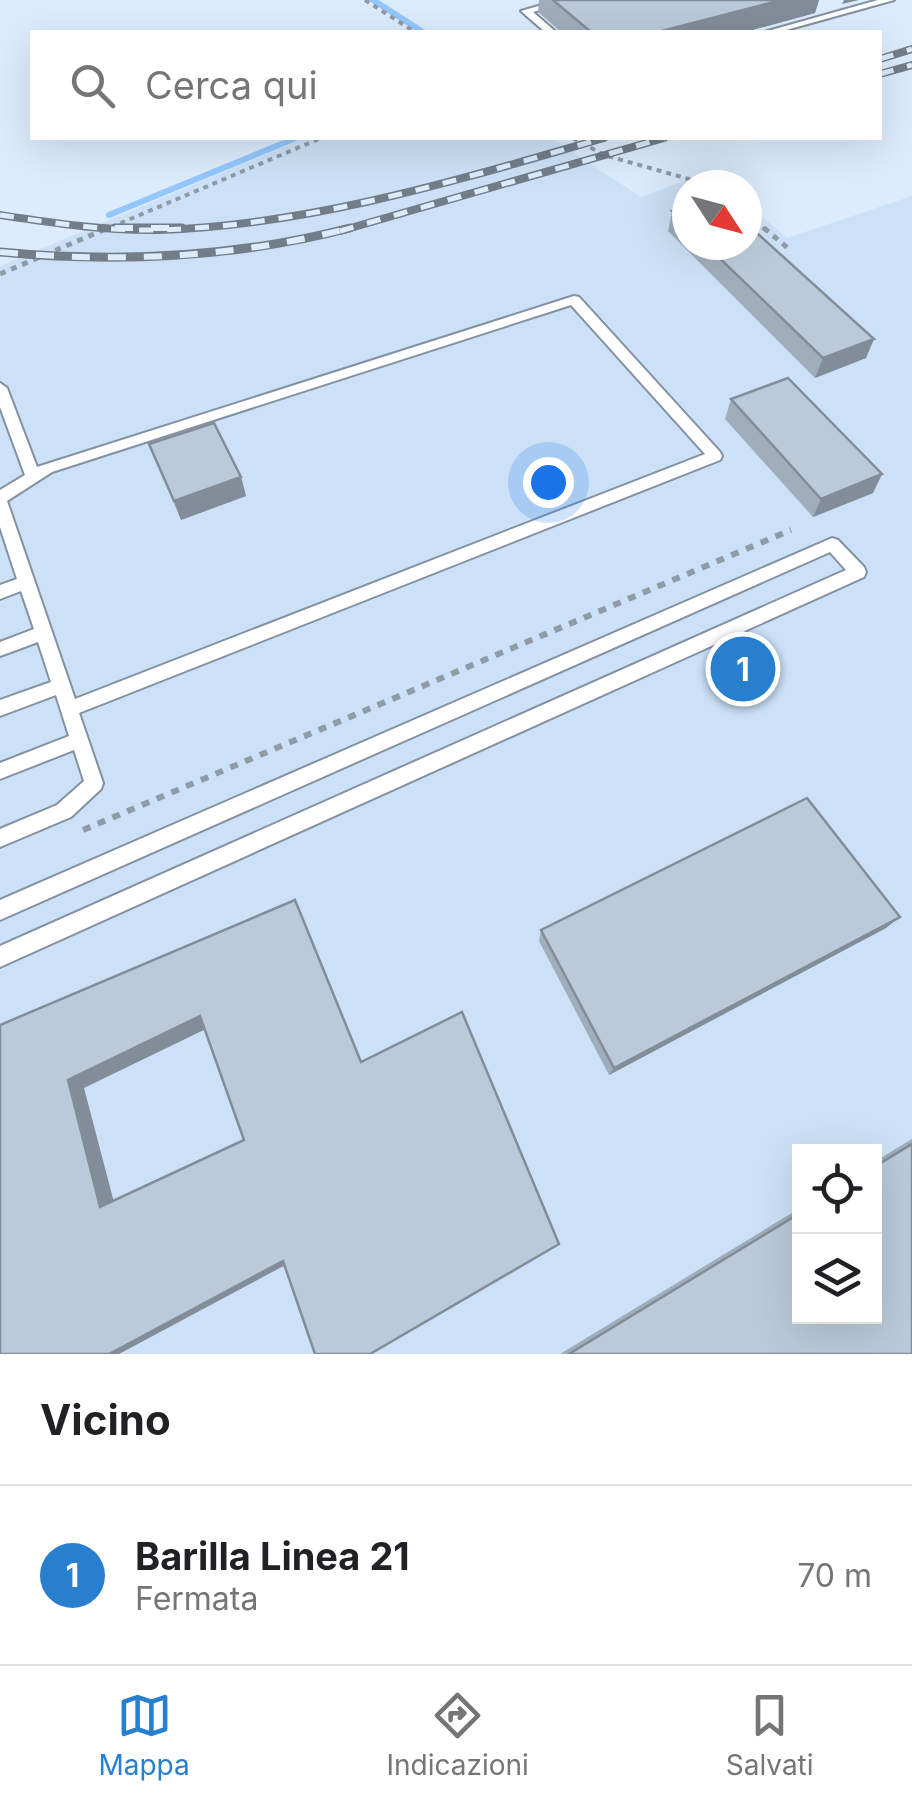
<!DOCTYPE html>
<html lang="it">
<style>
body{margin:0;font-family:Inter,sans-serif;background:#f2f2f2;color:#202124}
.controls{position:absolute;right:30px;bottom:30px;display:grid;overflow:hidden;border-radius:0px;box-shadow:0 10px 40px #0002}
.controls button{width:90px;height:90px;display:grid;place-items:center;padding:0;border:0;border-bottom:2px solid #e0e0e0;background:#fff;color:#202124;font:50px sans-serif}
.compass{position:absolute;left:672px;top:170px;width:90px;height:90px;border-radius:50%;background:#fff;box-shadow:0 10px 40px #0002;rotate:126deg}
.you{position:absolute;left:548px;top:482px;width:35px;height:35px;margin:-25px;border:8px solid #fff;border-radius:50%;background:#1a73e8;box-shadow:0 0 0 15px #1a73e833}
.badge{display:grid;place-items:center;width:65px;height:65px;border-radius:50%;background:#287fcd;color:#fff;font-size:32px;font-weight:700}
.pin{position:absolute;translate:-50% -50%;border:5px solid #fff;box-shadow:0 2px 10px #0006}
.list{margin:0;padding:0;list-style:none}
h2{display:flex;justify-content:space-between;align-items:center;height:130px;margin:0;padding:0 40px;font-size:42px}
h2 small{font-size:32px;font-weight:400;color:#757577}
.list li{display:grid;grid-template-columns:65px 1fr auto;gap:30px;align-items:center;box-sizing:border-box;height:180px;padding:0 40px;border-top:2px solid #e0e0e0}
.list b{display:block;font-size:38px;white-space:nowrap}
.list p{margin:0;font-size:32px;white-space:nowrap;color:#757577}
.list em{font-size:32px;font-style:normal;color:#757577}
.icon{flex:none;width:55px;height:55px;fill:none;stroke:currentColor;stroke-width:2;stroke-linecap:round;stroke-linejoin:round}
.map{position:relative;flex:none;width:912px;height:1354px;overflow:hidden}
.search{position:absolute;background:#fff;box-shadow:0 10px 40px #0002;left:30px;right:30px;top:30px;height:110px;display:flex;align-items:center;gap:25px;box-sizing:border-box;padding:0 35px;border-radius:0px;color:#757577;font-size:38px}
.sheet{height:310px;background:#fff}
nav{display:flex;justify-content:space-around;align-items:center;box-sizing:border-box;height:140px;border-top:2px solid #e0e0e0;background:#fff;font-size:28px;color:#757577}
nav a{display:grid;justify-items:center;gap:5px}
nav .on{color:#287fcd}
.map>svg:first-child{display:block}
.built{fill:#cce1f7;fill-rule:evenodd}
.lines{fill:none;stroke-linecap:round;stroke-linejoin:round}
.stream{stroke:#93c7fd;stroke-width:6}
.lane-casing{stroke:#8391a1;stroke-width:4}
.path-far2{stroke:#8f9ba7;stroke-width:4;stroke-dasharray:5 5;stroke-linecap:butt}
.path-far1{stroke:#8f9ba7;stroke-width:5;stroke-dasharray:6 6;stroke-linecap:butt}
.path{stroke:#8f9ba7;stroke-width:6;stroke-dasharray:8 8;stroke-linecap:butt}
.lane{fill:#fff;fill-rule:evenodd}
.rail-far1-casing{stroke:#727d88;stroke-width:8}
.rail-casing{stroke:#727d88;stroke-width:9}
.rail-far1{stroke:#dcecfd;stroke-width:5;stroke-dasharray:14;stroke-linecap:butt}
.rail{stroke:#dcecfd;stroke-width:6;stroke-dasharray:18;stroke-linecap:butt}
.wall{fill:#a0aebb}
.shaded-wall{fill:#828d99}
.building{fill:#bacada;stroke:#828d99;stroke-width:2.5;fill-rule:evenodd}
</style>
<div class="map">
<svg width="912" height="1354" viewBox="0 0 912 1354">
<rect width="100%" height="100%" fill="#dcecfd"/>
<path class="built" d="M305 138H551L641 197 709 172 724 185H687V245H747V204L787 238 912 196V1354H0V266ZM800 1152H874V1316H800Z"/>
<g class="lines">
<path class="stream" d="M373 0 423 32
M109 215 296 138"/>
<defs>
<path id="lane" d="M559 0H576L533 12 556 32H545L521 11Z
M878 0H894L779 32H764Z
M574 296 579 297 720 452 722 456 720 460 79 713 103 783 101 789 71 817 0 847V829L57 805 84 781 74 750 0 779V763L69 736 56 695 0 716V700L51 682 38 642 0 656V642L34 629 21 591 0 599V585L17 579 0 527V490L25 475 0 407V383L7 388 37 467ZM571 305 705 454 75 699 7 501 52 472Z
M832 538 838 540 864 567 866 572 864 577 0 967V946L846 570 830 552 0 920V900Z"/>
</defs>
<use href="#lane" class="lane-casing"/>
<path class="path-far2" d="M365 0 415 32
M573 138 604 155 710 185
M747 215 767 231
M102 231 321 138"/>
<path class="path-far1" d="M764 228 789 249
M0 274 108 228"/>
<path class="path" d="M83 830 791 530"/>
<use href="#lane" class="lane"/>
<defs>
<path id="rail-far1" d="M880 59 912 49
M880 74 912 65
M0 215C53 223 105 231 159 230 312 225 458 180 604 138
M340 231 664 138"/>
<path id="rail" d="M115 228H182
M0 252C119 263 234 258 350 228"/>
</defs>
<use href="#rail-far1" class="rail-far1-casing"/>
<use href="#rail" class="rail-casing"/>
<use href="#rail-far1" class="rail-far1"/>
<use href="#rail" class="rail"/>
</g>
<path class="wall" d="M539 0H819L815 13 745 32H561L538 12Z
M687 207V245H747L866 358 815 378 668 231 672 211Z
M731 399 882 474 873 493 813 517 725 419Z
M149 444 241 477 246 496 181 520Z
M886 928 609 1075 539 941 541 930Z
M912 1139V1354H560L800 1208V1316H874V1162Z"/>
<path class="shaded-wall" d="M781 0H819L815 13 745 32H658Z
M844 0H859L842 4Z
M874 339 866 358 815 378 823 358Z
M882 474 873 493 813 517 821 499Z
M241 477 246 496 181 520 174 501Z
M900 917 886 928 609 1075 614 1068Z
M200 1016 210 1027 84 1088 116 1210 100 1207 68 1080Z
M283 1261 291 1262 119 1354H109Z"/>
<path class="building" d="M553 0H781L658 32H591Z
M687 207V226L672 211Z
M747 224 874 339 823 358 706 245H747Z
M788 378 882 474 821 499 731 399Z
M214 423 241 477 174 501 149 444Z
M807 798 900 917 614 1068 541 930Z
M295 900 361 1062 462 1012 559 1244 370 1354H315L283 1261 109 1354H0V1025ZM200 1016 244 1140 100 1207 68 1080Z
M912 1144V1354H569L800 1213V1316H874V1167Z"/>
</svg>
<div class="controls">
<button><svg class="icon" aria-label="locate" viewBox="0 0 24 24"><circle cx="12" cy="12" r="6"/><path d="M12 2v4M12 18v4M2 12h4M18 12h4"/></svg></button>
<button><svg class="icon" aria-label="layers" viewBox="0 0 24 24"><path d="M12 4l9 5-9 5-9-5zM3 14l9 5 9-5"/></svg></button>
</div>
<svg class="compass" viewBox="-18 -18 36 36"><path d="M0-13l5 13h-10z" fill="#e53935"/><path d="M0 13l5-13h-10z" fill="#757577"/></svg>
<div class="you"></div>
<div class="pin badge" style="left:743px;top:669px">1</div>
<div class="search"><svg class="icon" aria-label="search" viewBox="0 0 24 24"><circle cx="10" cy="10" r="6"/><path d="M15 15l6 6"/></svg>Cerca qui</div>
</div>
<section class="sheet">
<h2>Vicino<small></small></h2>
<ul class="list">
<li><span class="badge">1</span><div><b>Barilla Linea 21</b><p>Fermata</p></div><em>70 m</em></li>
</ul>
</section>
<nav>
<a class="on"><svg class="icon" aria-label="map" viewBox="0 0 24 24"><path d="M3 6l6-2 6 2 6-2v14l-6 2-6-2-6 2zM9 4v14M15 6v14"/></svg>Mappa</a>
<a><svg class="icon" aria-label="directions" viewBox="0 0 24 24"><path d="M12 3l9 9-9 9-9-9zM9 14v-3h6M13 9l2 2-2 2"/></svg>Indicazioni</a>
<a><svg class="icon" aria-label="saved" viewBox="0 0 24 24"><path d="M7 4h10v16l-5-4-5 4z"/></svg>Salvati</a>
</nav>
